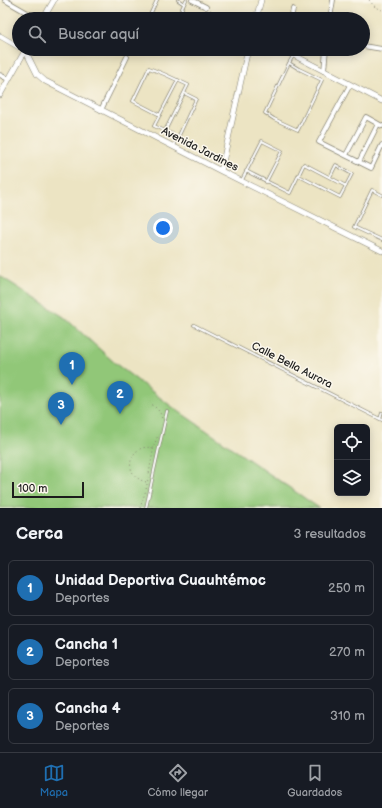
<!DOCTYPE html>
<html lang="es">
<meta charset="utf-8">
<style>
body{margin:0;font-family:"Balsamiq Sans",sans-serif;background:#242831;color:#f1f3f6}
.controls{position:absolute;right:12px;bottom:12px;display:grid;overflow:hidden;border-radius:6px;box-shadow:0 2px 10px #0003}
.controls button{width:36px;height:36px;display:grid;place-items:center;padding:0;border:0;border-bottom:1px solid #363941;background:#171b24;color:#f1f3f6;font:20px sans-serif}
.scale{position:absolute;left:12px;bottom:10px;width:72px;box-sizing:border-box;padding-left:4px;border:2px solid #1c1c1c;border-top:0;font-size:11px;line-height:14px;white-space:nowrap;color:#1c1c1c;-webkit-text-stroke:3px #fbf7ec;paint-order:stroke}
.you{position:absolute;left:163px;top:228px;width:14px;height:14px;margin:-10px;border:3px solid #fff;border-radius:50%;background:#1a73e8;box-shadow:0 0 0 6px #1a73e833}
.badge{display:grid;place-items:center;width:26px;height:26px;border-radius:50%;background:#1f6fb2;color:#fff;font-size:13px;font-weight:700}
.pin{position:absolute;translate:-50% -33px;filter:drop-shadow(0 1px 2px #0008)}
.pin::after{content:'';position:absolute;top:21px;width:14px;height:12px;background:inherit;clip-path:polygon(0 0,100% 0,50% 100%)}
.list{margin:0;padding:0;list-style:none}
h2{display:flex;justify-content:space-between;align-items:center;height:52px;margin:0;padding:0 16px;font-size:17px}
h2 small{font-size:13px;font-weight:400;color:#9ea1a6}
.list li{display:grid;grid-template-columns:26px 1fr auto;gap:12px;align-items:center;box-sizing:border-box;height:56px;margin:0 8px 8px;padding:0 8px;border:1px solid #363941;border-radius:6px}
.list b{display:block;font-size:15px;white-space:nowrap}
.list p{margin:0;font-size:13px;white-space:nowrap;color:#9ea1a6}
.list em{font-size:13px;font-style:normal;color:#9ea1a6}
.icon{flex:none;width:22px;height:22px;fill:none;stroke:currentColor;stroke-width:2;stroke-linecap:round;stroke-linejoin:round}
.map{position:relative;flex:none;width:382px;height:508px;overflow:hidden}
.search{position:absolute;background:#171b24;box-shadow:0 2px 10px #0003;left:12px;right:12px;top:12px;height:44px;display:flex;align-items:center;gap:10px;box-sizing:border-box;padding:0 14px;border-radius:22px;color:#9ea1a6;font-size:15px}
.sheet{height:244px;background:#171b24}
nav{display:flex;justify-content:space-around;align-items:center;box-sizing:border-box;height:56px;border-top:1px solid #363941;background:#171b24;font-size:11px;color:#9ea1a6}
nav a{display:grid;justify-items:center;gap:2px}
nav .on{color:#1f6fb2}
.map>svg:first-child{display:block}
.pitch{fill:#91c778;stroke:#56724a}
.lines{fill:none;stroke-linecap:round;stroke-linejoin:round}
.service-casing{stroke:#848070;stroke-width:3.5}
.minor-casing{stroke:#848070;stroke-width:5.5}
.tertiary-casing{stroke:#848070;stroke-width:6}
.path{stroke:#848070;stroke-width:1;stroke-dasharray:1 3;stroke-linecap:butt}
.service{stroke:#fff;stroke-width:2}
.minor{stroke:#fff;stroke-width:4}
.tertiary{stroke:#fff;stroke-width:5}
.labels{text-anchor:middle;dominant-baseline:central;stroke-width:3;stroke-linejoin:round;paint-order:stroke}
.street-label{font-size:11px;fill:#1c1c1c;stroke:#fbf7ec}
</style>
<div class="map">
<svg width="382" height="508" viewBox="0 0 382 508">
<rect width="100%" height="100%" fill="#fbf7ec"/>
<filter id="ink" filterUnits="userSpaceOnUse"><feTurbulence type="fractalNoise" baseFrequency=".025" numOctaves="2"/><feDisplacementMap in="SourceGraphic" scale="8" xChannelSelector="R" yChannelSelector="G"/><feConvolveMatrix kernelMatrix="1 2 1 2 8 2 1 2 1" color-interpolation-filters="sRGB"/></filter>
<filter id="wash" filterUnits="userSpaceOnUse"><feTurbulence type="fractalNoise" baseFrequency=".012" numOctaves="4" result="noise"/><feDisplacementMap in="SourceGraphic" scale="16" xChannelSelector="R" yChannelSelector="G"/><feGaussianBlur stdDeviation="0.9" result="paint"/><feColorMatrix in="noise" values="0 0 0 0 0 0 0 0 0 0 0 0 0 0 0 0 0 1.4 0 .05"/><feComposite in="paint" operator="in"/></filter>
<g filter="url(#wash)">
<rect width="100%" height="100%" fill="#ece4c3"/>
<path class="pitch" d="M0 276 64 317 116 364 171 406 319 508H0Z"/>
</g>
<g filter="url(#ink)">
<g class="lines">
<defs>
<path id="service" d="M178 0 184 4
M148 19 157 0
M177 19 186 0
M289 63 299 69 322 80 298 130 274 119 265 113 289 63 293 56
M178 80 154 126 179 137
M160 115 133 101 149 68 164 74 188 85 165 131
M174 146 196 99 184 93
M246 171 290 193 304 164 346 186
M299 176 340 197 352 174 336 165 330 177
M242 180 262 141 282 151 266 182
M382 195 372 190 354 227 382 240
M194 325 382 420
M380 419 382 413
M146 508 167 411"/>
<path id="minor" d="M5 0 38 19
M192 0 206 7
M291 19 293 9
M330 19 333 0
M363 46 382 49
M324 71 326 49
M0 75 8 79
M350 85 319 142 371 168 382 145
M101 110 127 57
M346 155 366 117 382 126
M359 162 378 124"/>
<path id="tertiary" d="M43 19 54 0
M256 19 261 0
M0 36 19 47
M23 49 25 50 37 74 45 81 221 171 382 251
M282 49 382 101
M0 95 26 49
M221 171 248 49"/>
</defs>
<use href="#service" class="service-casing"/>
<use href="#minor" class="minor-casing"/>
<use href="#tertiary" class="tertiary-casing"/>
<path class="path" d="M369 0 374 6 382 10
M210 10 228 19
M149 402C155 407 161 411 162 419
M146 482C120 475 130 442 153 448
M140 508 146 490 154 446 158 435"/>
<use href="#service" class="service"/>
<use href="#minor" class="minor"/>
<use href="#tertiary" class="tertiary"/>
</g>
</g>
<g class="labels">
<g class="street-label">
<text transform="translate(200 149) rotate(27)">Avenida Jardines</text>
<text transform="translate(292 365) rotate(27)">Calle Bella Aurora</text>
</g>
</g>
</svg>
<div class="controls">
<button><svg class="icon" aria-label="locate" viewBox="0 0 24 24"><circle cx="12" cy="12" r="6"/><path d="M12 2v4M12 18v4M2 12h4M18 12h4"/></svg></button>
<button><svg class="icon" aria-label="layers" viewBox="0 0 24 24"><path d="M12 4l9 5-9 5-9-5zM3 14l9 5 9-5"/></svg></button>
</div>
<div class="scale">100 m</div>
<div class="you"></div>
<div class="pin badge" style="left:72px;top:385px">1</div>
<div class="pin badge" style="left:120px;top:414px">2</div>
<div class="pin badge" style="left:61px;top:425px">3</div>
<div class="search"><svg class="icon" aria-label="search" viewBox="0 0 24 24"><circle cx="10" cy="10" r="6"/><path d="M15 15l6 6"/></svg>Buscar aquí</div>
</div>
<section class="sheet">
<h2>Cerca<small>3 resultados</small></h2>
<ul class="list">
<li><span class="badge">1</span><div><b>Unidad Deportiva Cuauhtémoc</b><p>Deportes</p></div><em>250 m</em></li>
<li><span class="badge">2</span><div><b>Cancha 1</b><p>Deportes</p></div><em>270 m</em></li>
<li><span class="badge">3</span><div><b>Cancha 4</b><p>Deportes</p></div><em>310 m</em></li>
</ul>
</section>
<nav>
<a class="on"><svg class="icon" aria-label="map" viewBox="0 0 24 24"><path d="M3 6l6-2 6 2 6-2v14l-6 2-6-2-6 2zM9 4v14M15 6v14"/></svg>Mapa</a>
<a><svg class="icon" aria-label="directions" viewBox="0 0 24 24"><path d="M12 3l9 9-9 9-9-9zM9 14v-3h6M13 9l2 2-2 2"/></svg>Cómo llegar</a>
<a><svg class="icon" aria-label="saved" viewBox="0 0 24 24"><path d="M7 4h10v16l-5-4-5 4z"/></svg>Guardados</a>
</nav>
